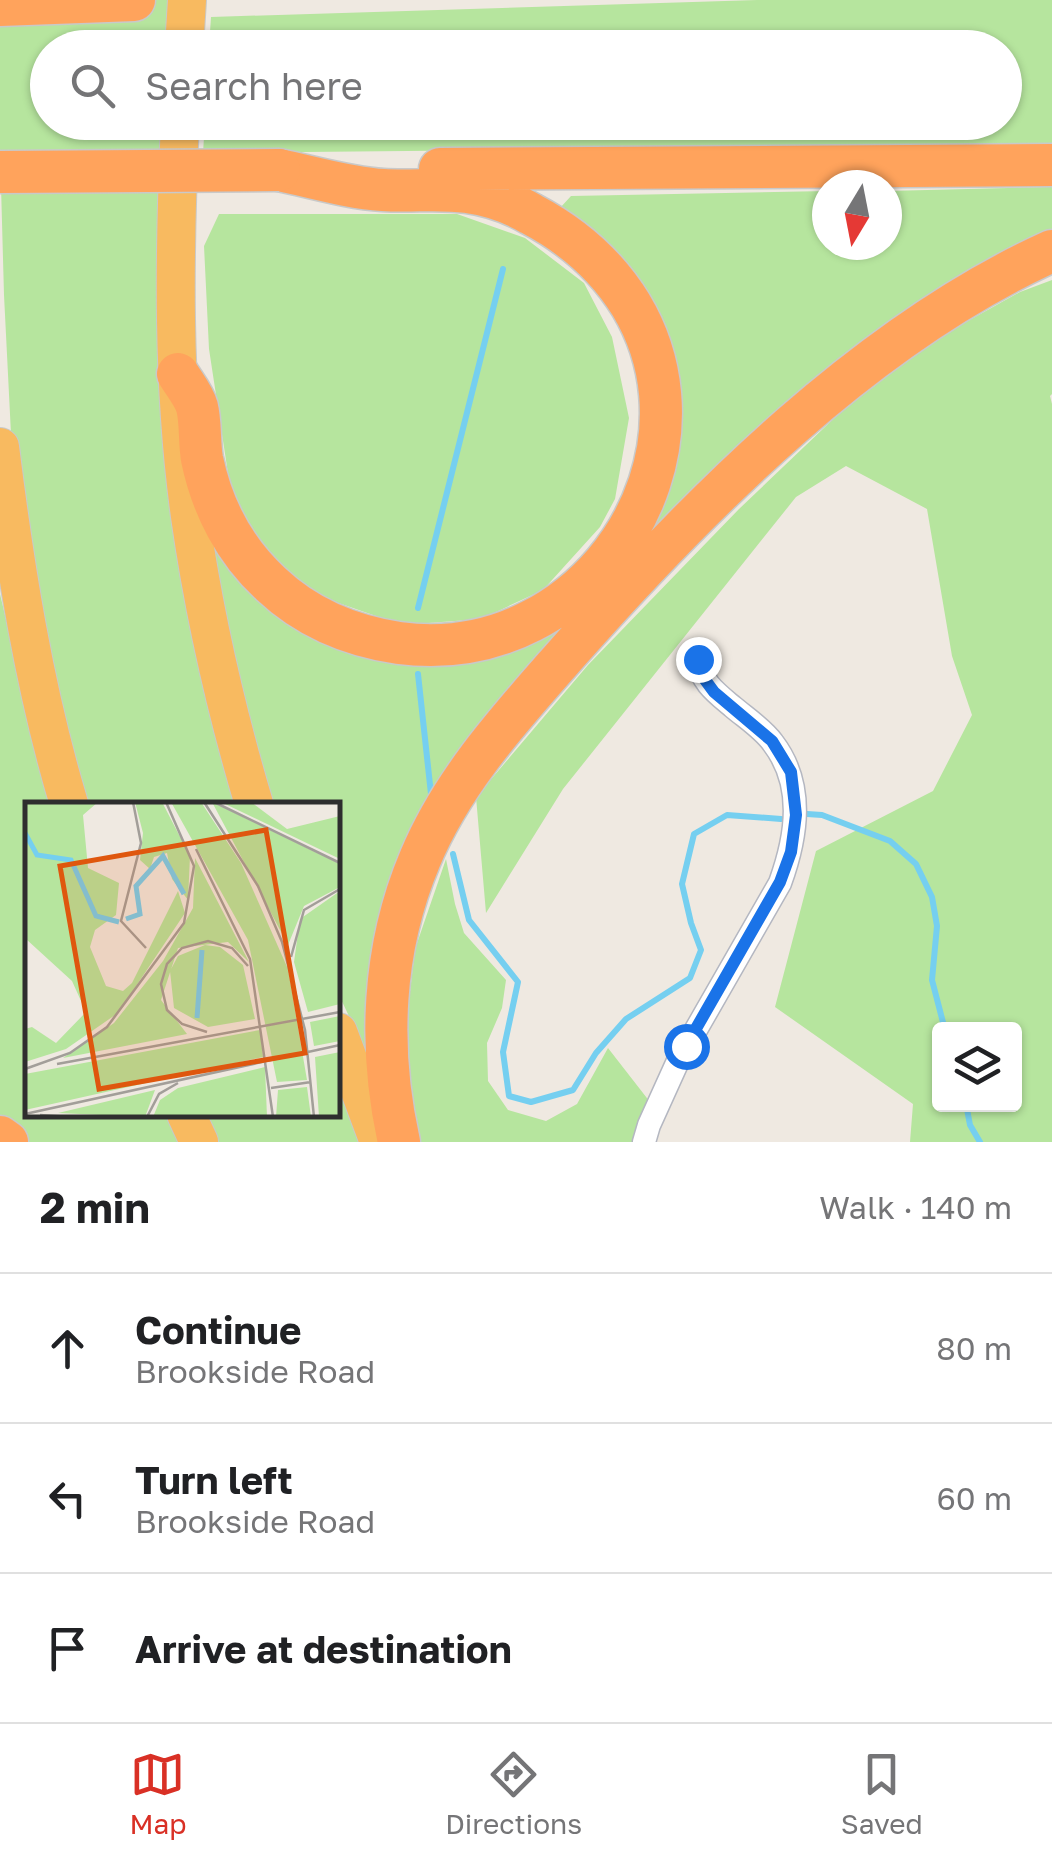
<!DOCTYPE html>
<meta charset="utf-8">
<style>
body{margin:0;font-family:"Golos Text",sans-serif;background:#f2f2f2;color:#202124}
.controls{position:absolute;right:30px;bottom:30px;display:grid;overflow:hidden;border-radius:10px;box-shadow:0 2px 8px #0004}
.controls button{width:90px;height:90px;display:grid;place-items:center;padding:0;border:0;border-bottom:2px solid #e0e0e0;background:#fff;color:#202124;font:50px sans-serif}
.compass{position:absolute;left:812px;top:170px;width:90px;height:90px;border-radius:50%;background:#fff;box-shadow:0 2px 8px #0004;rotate:190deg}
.stop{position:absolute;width:30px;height:30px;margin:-22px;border:8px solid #1a73e8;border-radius:50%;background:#fff}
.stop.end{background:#1a73e8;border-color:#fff;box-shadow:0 2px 10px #0008}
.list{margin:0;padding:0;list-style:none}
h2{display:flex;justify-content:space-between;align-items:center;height:130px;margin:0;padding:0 40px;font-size:42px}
h2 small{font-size:32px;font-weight:400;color:#757577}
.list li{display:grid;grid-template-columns:65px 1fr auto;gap:30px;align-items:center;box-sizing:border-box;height:150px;padding:0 40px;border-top:2px solid #e0e0e0}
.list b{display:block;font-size:38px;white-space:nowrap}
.list p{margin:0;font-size:32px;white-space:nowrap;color:#757577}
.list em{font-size:32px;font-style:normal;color:#757577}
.icon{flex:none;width:55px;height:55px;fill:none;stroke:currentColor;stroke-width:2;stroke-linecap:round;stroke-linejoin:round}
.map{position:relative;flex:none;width:1052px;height:1142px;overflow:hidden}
.search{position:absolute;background:#fff;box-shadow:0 2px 8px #0004;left:30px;right:30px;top:30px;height:110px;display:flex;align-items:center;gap:25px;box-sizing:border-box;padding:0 35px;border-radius:55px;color:#757577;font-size:38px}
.sheet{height:580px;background:#fff}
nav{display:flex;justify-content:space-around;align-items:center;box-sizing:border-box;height:140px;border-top:2px solid #e0e0e0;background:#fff;font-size:28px;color:#757577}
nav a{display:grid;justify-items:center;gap:5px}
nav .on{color:#d93025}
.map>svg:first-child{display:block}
.green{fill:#b6e59e;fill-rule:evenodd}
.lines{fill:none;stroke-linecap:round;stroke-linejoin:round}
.stream{stroke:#75cff0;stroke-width:6}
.minor-casing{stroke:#b4b7c1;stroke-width:25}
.trunk-casing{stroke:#c9c9c9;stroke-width:40}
.motorway-casing{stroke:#c9c9c9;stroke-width:45}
.minor{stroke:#fff;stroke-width:22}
.trunk{stroke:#f8ba60;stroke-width:38}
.motorway{stroke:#ffa35c;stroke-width:42}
.motorway-bridge-casing{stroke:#c9c9c9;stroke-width:45;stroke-linecap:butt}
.motorway-bridge{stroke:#ffa35c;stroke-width:42}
.route{stroke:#1a73e8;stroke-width:12}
.inset-river{fill:none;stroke:#75cff0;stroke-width:5}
.inset-road{fill:none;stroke:#a29e99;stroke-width:2.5}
.view{fill:#df570e;fill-opacity:0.15;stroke:#df570e;stroke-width:5}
.inset-edge{fill:none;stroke:#2e2e2e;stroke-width:5}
</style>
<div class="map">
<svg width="1052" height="1142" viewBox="0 0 1052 1142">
<rect width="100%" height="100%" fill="#efe9e1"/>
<path class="green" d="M0 0H168L165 47 48 48V122L162 123 240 804H82L52 677 11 434 4 295 0 149Z
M757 0H1052V145L203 153 205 122H1004V48L209 47 211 17Z
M1052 187V240L922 315 466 761 374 1069 338 993V804H266L242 723 204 500 345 647 578 607 668 416 560 208 571 196 827 191V245H887V191Z
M219 214H457L525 238 584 283 612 337 629 418 615 499 600 527 543 590 481 619 402 625 327 599 278 569 231 493 209 349 204 246Z
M1052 280V394L1050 396 1052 404V1142H910L913 1104 775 1007 816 851 933 791 972 715 952 656 927 509 846 466 796 497 563 789 486 913 476 797 588 665 739 509 891 364 1020 292ZM940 1030H1014V1104H940Z
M0 594 36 747 53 804H28V1114L169 1115 181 1142H20L0 1129Z
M446 859 455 904 464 933 506 980 502 1008 487 1043 488 1081 508 1110 546 1121 577 1104 608 1048 650 1102 634 1142H414L400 1078 415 949Z
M338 1073 364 1142H213L201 1115 338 1114Z"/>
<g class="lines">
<path class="stream" d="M418 608 503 269
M418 674 431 794
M807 814 822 815 890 841 916 864 932 897 937 926 932 980 945 1030
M453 854 469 920 518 982 503 1052 509 1096 531 1102 573 1090 596 1053 626 1019 690 978 701 950 691 923 682 884 694 834 727 815 781 819
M966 1104 970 1125 980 1142"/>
<defs>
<path id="minor" d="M644 1142 649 1125 678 1061 780 883C797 836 805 785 773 743 763 729 746 718 733 707 715 692 701 682 698 659"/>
<path id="trunk" d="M184 48 187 0
M180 122C174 253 172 387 190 516 204 614 226 710 254 804
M0 447C15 567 34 688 69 804
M338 1032 379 1142
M186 1114 199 1142"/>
<path id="motorway" d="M0 5 134 0
M440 169 1052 165
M178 374C184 384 194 396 197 407 201 423 199 442 202 459 212 507 235 551 271 584 306 617 351 636 399 643 445 649 490 642 531 621 645 563 699 418 631 305 607 266 571 235 531 214 512 203 489 195 467 192 440 188 411 192 383 190 349 188 313 177 279 170
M0 1137 7 1142
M399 1142C378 1048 382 949 420 859 453 779 514 714 570 650 703 500 868 334 1052 251"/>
</defs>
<use href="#minor" class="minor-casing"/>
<use href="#trunk" class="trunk-casing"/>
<use href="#motorway" class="motorway-casing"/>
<use href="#minor" class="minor"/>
<use href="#trunk" class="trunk"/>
<use href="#motorway" class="motorway"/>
<defs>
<path id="motorway-bridge" d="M0 172 279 170"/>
</defs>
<use href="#motorway-bridge" class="motorway-bridge-casing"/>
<use href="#motorway-bridge" class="motorway-bridge"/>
</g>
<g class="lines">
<path class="route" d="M686 1046 780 882 791 852 796 815 791 772 772 741 714 692 700 673 698 659"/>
</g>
<g transform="translate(25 802)">
<rect width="315" height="315" fill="#efe9e1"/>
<path d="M0 0H73L58 13 63 66 94 81 91 113 70 128 65 145 81 184 98 189 107 181 153 89 160 111 93 211 41 247 0 260V227L7 225 31 241 61 210 47 179 1 137ZM110 0H137L165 54 163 98 147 77 142 51 129 55 125 67 115 58 118 31ZM146 0H176L216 61 263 167 282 278 252 280 223 138ZM187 0 315 62V85L279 104 263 143ZM196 0H226L262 27 315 14V57ZM170 56 224 160 203 140 153 146 136 198 162 232 38 256 89 221 138 159 168 106ZM315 89V202L283 210 269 160 275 117ZM180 143 195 145 218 163 230 217 183 225 149 206 145 169 153 154ZM315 214V239L289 244 285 220ZM235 228 238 255 0 308V272ZM315 250V315H294L290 255ZM240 265 242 315H128L135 298 153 286ZM282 285 286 315H251L253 288ZM130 288 120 315 33 311Z" fill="#b6e59e"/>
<path class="inset-river" d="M0 31 12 53 46 58 71 114 94 120M101 117 115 112 111 84 138 54 159 92M172 216 177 148"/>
<path class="inset-road" d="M108 0 116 41 96 119 121 146M179 0 233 84 257 140 280 228 289 315M189 0 315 61M171 47 225 157 248 315M266 155 279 108 315 87M182 230 157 222 142 208 136 182 142 162 157 146 183 139 207 146 223 164M32 262 315 210M0 267 45 251 82 225 159 121 169 64 141 0M246 286 286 280M0 312 315 243M15 313 46 315M122 315 134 292 153 281"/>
<path class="view" d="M241 28 280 251 74 287 35 64Z"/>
<rect width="315" height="315" class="inset-edge"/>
</g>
</svg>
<div class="controls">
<button><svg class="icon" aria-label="layers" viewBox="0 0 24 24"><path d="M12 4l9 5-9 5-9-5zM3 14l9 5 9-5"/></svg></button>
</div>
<svg class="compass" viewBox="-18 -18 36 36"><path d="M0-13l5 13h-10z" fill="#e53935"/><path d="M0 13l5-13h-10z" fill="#757577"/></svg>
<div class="stop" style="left:686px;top:1046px"></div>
<div class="stop end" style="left:698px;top:659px"></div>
<div class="search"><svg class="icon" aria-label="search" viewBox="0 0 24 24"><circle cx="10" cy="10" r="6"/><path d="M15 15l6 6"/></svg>Search here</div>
</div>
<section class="sheet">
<h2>2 min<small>Walk · 140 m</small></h2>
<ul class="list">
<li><svg class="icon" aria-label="ahead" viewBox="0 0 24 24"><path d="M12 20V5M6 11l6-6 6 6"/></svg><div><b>Continue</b><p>Brookside Road</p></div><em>80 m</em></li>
<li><svg class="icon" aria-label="left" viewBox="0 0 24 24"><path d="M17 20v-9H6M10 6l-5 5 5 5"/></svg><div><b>Turn left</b><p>Brookside Road</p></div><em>60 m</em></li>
<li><svg class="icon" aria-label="arrive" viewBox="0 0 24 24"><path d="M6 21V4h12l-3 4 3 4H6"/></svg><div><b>Arrive at destination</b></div></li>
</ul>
</section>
<nav>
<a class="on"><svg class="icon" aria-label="map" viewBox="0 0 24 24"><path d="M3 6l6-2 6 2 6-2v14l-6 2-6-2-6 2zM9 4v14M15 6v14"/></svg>Map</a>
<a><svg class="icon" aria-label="directions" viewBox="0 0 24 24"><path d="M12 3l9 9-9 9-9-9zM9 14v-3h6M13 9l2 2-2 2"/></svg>Directions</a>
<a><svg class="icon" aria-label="saved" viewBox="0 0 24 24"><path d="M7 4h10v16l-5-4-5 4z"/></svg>Saved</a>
</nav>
